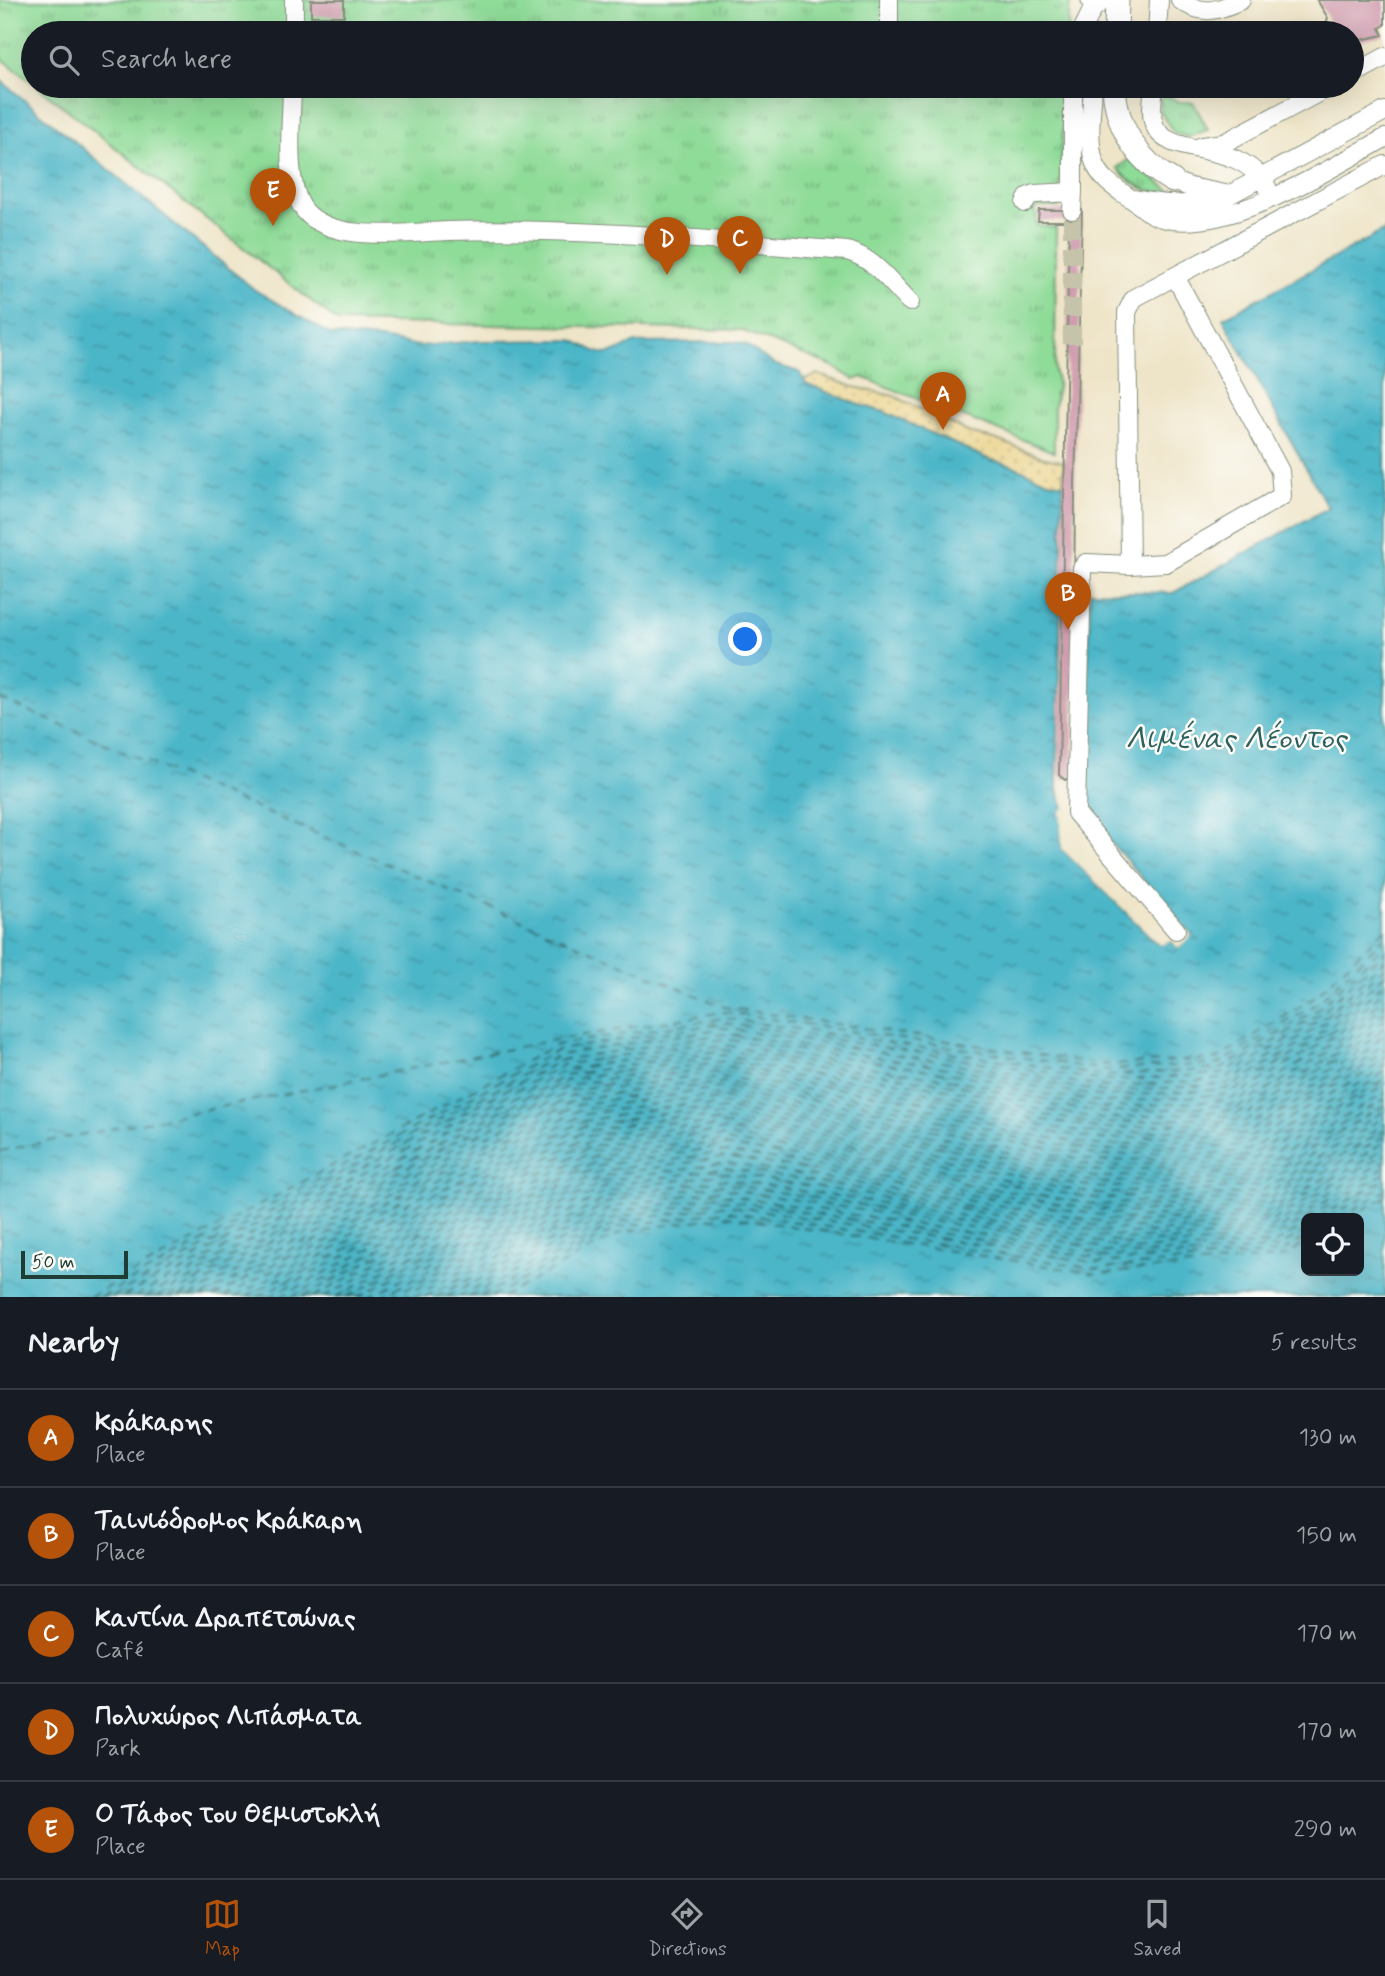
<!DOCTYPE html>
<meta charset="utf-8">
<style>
body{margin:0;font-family:Mynerve,sans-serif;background:#242831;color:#f1f3f6}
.controls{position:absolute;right:21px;bottom:21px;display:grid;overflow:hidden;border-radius:10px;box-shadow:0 7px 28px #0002}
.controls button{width:63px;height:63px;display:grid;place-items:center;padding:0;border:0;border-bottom:2px solid #363941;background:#171b24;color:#f1f3f6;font:35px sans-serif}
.scale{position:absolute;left:21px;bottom:18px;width:107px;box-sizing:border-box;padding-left:7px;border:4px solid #1f3d34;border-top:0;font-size:19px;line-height:24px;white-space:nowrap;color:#1f3d34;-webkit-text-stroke:5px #fdfcf7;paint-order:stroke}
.you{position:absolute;left:746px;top:640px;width:24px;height:24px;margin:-18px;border:5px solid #fff;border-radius:50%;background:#1a73e8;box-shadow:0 0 0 10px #1a73e833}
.badge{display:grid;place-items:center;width:46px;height:46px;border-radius:50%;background:#b45309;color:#fff;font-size:23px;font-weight:700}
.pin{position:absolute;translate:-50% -58px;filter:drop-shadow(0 2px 4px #0008)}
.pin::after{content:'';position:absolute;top:37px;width:24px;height:21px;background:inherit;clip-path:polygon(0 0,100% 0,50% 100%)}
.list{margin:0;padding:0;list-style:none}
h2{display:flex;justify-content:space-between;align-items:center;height:91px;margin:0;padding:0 28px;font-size:30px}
h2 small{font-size:23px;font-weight:400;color:#9ea1a6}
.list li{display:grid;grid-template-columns:46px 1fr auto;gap:21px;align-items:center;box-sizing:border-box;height:98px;padding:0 28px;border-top:2px solid #363941}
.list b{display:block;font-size:26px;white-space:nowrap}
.list p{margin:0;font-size:23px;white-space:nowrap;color:#9ea1a6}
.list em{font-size:23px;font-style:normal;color:#9ea1a6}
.icon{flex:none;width:38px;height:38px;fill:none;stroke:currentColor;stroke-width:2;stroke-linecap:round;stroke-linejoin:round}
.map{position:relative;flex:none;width:1385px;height:1297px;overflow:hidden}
.search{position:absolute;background:#171b24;box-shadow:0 7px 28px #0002;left:21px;right:21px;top:21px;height:77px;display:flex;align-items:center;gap:18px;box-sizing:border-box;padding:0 24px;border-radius:38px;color:#9ea1a6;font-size:26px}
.sheet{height:581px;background:#171b24}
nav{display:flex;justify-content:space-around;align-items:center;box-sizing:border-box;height:98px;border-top:2px solid #363941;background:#171b24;font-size:19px;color:#9ea1a6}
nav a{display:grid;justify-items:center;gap:4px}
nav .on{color:#b45309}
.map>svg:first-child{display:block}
.grass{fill:url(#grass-tufts);stroke:#578c66;stroke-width:2}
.sand{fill:url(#sand-dots);stroke:#868c69;stroke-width:2}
.water{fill:url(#water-ripples);stroke:#357a7e;stroke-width:2;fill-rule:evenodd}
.pier{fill:#eee4c7}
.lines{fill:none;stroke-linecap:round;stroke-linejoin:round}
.ferry{stroke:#2c6160;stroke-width:2;stroke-dasharray:9 7;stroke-linecap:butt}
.building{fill:#d09daf}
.minor-tunnel{stroke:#c5c3aa;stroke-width:18;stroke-dasharray:18 9;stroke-linecap:butt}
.minor-casing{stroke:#86907e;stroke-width:20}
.major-casing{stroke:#86907e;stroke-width:25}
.minor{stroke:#fff;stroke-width:18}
.major{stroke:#fff;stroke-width:23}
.labels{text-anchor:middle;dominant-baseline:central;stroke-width:5;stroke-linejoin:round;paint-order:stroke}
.water-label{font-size:30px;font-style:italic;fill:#2c6160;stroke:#fdfcf7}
</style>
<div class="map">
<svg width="1385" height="1297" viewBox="0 0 1385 1297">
<defs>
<pattern id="grass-tufts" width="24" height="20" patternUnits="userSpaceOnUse" patternTransform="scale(1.75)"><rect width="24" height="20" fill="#8fdb98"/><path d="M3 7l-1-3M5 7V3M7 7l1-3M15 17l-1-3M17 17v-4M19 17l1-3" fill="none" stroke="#74b37d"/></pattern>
<pattern id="sand-dots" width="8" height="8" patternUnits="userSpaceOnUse" patternTransform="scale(1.75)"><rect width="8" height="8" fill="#eeda9e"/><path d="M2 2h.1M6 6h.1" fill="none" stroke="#ccbc89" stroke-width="1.8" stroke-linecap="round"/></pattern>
<pattern id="water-ripples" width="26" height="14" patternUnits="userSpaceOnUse" patternTransform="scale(1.75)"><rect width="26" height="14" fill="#4bb6c8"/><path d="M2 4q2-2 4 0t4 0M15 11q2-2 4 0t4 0" fill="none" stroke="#3e95a3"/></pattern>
</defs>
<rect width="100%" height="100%" fill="#fdfcf7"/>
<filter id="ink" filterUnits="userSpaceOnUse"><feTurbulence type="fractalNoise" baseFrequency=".0143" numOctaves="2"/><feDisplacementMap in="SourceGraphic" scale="14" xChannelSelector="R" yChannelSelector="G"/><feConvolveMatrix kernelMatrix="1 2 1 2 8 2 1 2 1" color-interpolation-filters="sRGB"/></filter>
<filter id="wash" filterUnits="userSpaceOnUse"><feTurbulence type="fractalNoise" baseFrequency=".00686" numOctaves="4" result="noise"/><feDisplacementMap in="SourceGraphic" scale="28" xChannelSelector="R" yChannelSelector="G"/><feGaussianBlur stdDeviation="1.57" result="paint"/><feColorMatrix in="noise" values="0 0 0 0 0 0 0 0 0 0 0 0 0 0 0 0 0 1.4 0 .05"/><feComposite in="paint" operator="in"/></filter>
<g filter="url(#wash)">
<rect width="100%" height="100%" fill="#eee4c7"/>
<path class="grass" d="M0 0H1070L1068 33H33V83L0 57Z
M37 86H1065L1059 207H1036V225L1056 228 1055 374 1058 384 1054 406V452L862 377 855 380 830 365 741 330 338 322Z
M1161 92 1179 102H1193L1208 130 1188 137 1174 133 1160 111Z
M1129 159 1138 168 1174 193C1151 195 1132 186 1117 168Z"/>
<path class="sand" d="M817 374 854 387 894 396 972 434 994 439 1045 458 1064 462 1063 484 1048 481 1013 466 988 459 884 412 857 404 806 384 802 379H809Z"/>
<path class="water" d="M0 80 255 290 331 335 380 339 420 346 479 341 572 340C584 344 599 357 612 353 619 351 626 346 634 343L735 342 746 345 773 364 799 372 806 384 857 404 884 412 988 459 1013 466 1048 481 1063 484 1057 778 1059 794 1064 808 1060 811 1062 849 1159 945 1172 941 1178 948 1192 935 1085 813 1090 591 1173 593 1328 508 1223 318 1385 230V1297H0ZM1306 1218H1359V1271H1306Z"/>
<path class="pier" d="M1064 808 1066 811 1064 813 1066 848 1160 941 1173 937 1179 943 1187 935 1177 924 1178 919 1192 936 1178 948 1172 941 1160 945 1062 849 1060 811Z"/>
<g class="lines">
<path class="ferry" d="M0 699 724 1007 1106 1065 1217 1059 1312 999 1385 929
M0 1151 554 1040 724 1012 1105 1070 1219 1064 1316 1004 1385 937
M1307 1218 1385 1173
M1318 1218 1385 1179
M1328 1218 1385 1185
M1339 1218 1385 1191
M1349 1218 1385 1197
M89 1297 556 1045 724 1018 1105 1076 1221 1069 1319 1008 1385 944
M101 1297 558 1050 724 1023 1105 1081 1222 1074 1322 1012 1385 951
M112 1297 559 1055 724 1028 1105 1087 1224 1079 1326 1016 1385 959
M123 1297 561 1060 724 1034 1105 1092 1226 1084 1329 1020 1385 966
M135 1297 563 1065 724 1039 1104 1097 1227 1089 1332 1025 1385 974
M146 1297 565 1070 724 1045 1104 1103 1229 1094 1335 1029 1385 981
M157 1297 567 1075 724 1050 1104 1108 1230 1100 1339 1033 1385 989
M168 1297 568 1080 724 1055 1104 1113 1232 1105 1342 1038 1385 996
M179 1297 570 1085 724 1061 1104 1119 1234 1110 1345 1042 1385 1003
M190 1297 572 1090 724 1066 1103 1124 1235 1115 1349 1046 1385 1011
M202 1297 574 1095 724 1071 1103 1129 1237 1120 1352 1050 1385 1018
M213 1297 575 1100 725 1077 1103 1135 1239 1125 1355 1055 1385 1026
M224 1297 577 1105 725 1082 1103 1140 1240 1130 1359 1059 1385 1033
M235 1297 579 1110 725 1087 1103 1146 1242 1135 1362 1063 1385 1041
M246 1297 581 1115 725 1093 1102 1151 1244 1140 1365 1067 1385 1048
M258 1297 583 1121 725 1098 1102 1156 1245 1145 1368 1072 1385 1056
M269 1297 584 1126 725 1104 1102 1162 1247 1151 1372 1076 1385 1063
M280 1297 586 1131 725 1109 1102 1167 1249 1156 1375 1080 1385 1070
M291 1297 588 1136 725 1114 1101 1172 1250 1161 1378 1084 1385 1078
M302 1297 590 1141 725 1120 1101 1178 1252 1166 1385 1085
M313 1297 592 1146 725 1125 1101 1183 1254 1171 1385 1093
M324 1297 593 1151 725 1130 1101 1188 1255 1176 1385 1099
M336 1297 595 1156 725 1136 1101 1194 1257 1181 1385 1105
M347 1297 597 1161 725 1141 1101 1199 1258 1186 1385 1111
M358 1297 599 1166 725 1146 1100 1205 1260 1192 1385 1117
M369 1297 601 1171 725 1152 1100 1210 1262 1197 1385 1124
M380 1297 602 1176 725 1157 1100 1215 1263 1202 1385 1130
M391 1297 604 1181 726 1163 1100 1221 1265 1207 1385 1136
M402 1297 606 1186 726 1168 1099 1226 1267 1212 1385 1142
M413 1297 608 1191 726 1173 1099 1231 1268 1217 1385 1148
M425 1297 610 1196 726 1179 1099 1237 1270 1222 1385 1154
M436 1297 611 1201 726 1184 1099 1242 1272 1227 1385 1161
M447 1297 613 1207 726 1189 1099 1247 1273 1232 1385 1167
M458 1297 615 1212 726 1195 1098 1253 1275 1237 1306 1219
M469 1297 617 1217 726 1200 1098 1258 1276 1243 1306 1225
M480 1297 619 1222 726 1205 1098 1263 1278 1248 1306 1231
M491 1297 620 1227 726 1211 1098 1269 1280 1253 1306 1237
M502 1297 622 1232 726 1216 1098 1274 1281 1258 1306 1243"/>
</g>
<g id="blocks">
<path class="building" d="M311 0H344V16H311Z
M1317 0H1385V25L1380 28 1383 35 1352 42V33H1322L1328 18Z
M1039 210H1082L1075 484 1073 775 1065 780 1059 775 1069 221H1038Z"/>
</g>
</g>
<g filter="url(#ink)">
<use href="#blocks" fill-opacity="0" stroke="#86907e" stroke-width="2"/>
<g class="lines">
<path class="minor-tunnel" d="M1072 344V210"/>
<defs>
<path id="minor" d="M1180 0C1202 16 1218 11 1241 0
M294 33V0
M889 33V0
M1081 33 1095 4
M1157 33 1159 0
M1352 75 1385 57
M292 86C292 118 283 185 305 211 333 244 409 232 448 231 582 227 714 241 847 251 874 258 891 283 910 302
M1093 86C1092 109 1087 138 1094 161 1100 179 1115 188 1130 198 1141 205 1149 215 1162 218 1227 235 1329 169 1385 138
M1154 86C1153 97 1150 113 1154 124 1167 161 1238 136 1267 187
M1202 146 1224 143 1331 86
M1173 181 1190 187 1225 194
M1134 199C1168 206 1196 207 1229 195L1385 111
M1025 203 1029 196 1035 194 1073 192V86
M1072 210 1073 192
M1130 565 1127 312 1134 298 1385 165
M1176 930 1076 813 1082 568 1086 563 1130 565 1166 563 1282 496 1280 471 1176 278"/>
<path id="major" d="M1093 0 1095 4
M1116 33 1117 0
M1114 86C1116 127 1137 161 1173 181"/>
</defs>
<use href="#minor" class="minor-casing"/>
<use href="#major" class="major-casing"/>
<use href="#minor" class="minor"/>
<use href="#major" class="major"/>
</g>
</g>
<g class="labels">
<g class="water-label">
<text x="1236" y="739">Λιμένας Λέοντος</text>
</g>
</g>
</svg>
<div class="controls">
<button><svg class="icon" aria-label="locate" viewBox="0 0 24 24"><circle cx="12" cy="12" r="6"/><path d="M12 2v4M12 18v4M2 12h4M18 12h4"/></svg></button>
</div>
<div class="scale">50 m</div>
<div class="you"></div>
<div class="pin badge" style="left:943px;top:430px">A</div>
<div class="pin badge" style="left:1068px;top:630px">B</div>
<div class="pin badge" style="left:740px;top:274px">C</div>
<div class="pin badge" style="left:667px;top:275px">D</div>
<div class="pin badge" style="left:273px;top:226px">E</div>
<div class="search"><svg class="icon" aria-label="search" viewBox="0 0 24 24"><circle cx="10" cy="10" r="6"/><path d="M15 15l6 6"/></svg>Search here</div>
</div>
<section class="sheet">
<h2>Nearby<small>5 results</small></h2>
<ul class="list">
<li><span class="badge">A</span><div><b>Κράκαρης</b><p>Place</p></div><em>130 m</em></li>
<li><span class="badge">B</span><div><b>Ταινιόδρομος Κράκαρη</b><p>Place</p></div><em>150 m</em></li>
<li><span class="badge">C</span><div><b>Καντίνα Δραπετσώνας</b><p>Café</p></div><em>170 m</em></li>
<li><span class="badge">D</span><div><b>Πολυχώρος Λιπάσματα</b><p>Park</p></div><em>170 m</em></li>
<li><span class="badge">E</span><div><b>Ο Τάφος του Θεμιστοκλή</b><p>Place</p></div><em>290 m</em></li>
</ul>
</section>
<nav>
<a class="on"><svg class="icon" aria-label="map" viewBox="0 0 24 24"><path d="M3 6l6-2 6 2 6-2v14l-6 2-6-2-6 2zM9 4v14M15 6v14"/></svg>Map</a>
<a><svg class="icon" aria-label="directions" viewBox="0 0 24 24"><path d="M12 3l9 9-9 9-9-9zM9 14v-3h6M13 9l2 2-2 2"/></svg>Directions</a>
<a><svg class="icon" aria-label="saved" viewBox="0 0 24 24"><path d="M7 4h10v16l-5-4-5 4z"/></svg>Saved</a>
</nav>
